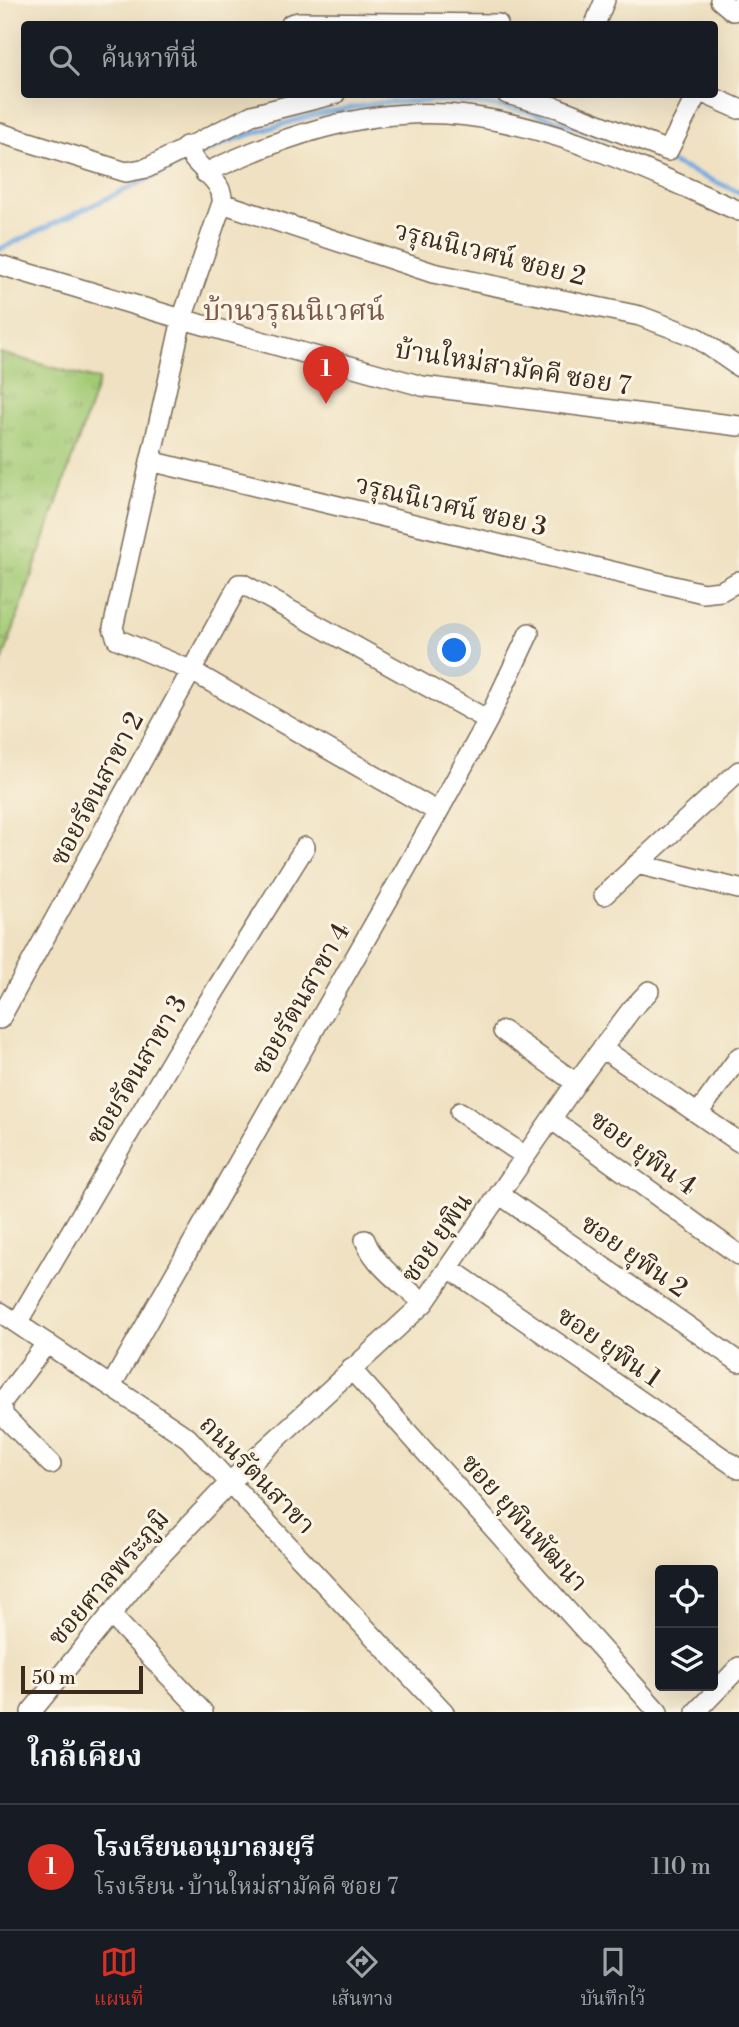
<!DOCTYPE html>
<html lang="th">
<meta charset="utf-8">
<style>
body{margin:0;font-family:"Libre Bodoni","Noto Serif Thai",serif;background:#20242c;color:#f1f3f6}
.controls{position:absolute;right:21px;bottom:21px;display:grid;overflow:hidden;border-radius:7px;box-shadow:0 7px 28px #0002}
.controls button{width:63px;height:63px;display:grid;place-items:center;padding:0;border:0;border-bottom:2px solid #363941;background:#171b24;color:#f1f3f6;font:35px sans-serif}
.scale{position:absolute;left:21px;bottom:18px;width:122px;box-sizing:border-box;padding-left:7px;border:4px solid #3b2a1e;border-top:0;font-size:19px;line-height:24px;white-space:nowrap;color:#3b2a1e;-webkit-text-stroke:5px #fcf5e5;paint-order:stroke}
.you{position:absolute;left:455px;top:651px;width:24px;height:24px;margin:-18px;border:5px solid #fff;border-radius:50%;background:#1a73e8;box-shadow:0 0 0 10px #1a73e833}
.badge{display:grid;place-items:center;width:46px;height:46px;border-radius:50%;background:#d93025;color:#fff;font-size:23px;font-weight:700}
.pin{position:absolute;translate:-50% -58px;filter:drop-shadow(0 2px 4px #0008)}
.pin::after{content:'';position:absolute;top:37px;width:24px;height:21px;background:inherit;clip-path:polygon(0 0,100% 0,50% 100%)}
.list{margin:0;padding:0;list-style:none}
h2{display:flex;justify-content:space-between;align-items:center;height:91px;margin:0;padding:0 28px;font-size:30px}
h2 small{font-size:23px;font-weight:400;color:#9ea1a6}
.list li{display:grid;grid-template-columns:46px 1fr auto;gap:21px;align-items:center;box-sizing:border-box;height:126px;padding:0 28px;border-top:2px solid #363941}
.list b{display:block;font-size:26px;white-space:nowrap}
.list p{margin:0;font-size:23px;white-space:nowrap;color:#9ea1a6}
.list em{font-size:23px;font-style:normal;color:#9ea1a6}
.icon{flex:none;width:38px;height:38px;fill:none;stroke:currentColor;stroke-width:2;stroke-linecap:round;stroke-linejoin:round}
.map{position:relative;flex:none;width:739px;height:1712px;overflow:hidden}
.search{position:absolute;background:#171b24;box-shadow:0 7px 28px #0002;left:21px;right:21px;top:21px;height:77px;display:flex;align-items:center;gap:18px;box-sizing:border-box;padding:0 24px;border-radius:7px;color:#9ea1a6;font-size:26px}
.sheet{height:217px;background:#171b24}
nav{display:flex;justify-content:space-around;align-items:center;box-sizing:border-box;height:98px;border-top:2px solid #363941;background:#171b24;font-size:19px;color:#9ea1a6}
nav a{display:grid;justify-items:center;gap:4px}
nav .on{color:#d93025}
.map>svg:first-child{display:block}
.grass{fill:url(#grass-tufts);stroke:#6f7a49;stroke-width:2}
.lines{fill:none;stroke-linecap:round;stroke-linejoin:round}
.stream{stroke:#73a9e1;stroke-width:5}
.street-casing{stroke:#7a6a57;stroke-width:22}
.street{stroke:#fff;stroke-width:19}
.labels{text-anchor:middle;dominant-baseline:central;stroke-width:6;stroke-linejoin:round;paint-order:stroke}
.street-label{font-size:26px;fill:#3b2a1e;stroke:#fcf5e5}
.neighbourhood-label{font-size:28px;fill:#78584e;stroke:#fcf5e5}
</style>
<div class="map">
<svg width="739" height="1712" viewBox="0 0 739 1712">
<defs>
<pattern id="grass-tufts" width="24" height="20" patternUnits="userSpaceOnUse" patternTransform="scale(1.75)"><rect width="24" height="20" fill="#a3ca74"/><path d="M3 7l-1-3M5 7V3M7 7l1-3M15 17l-1-3M17 17v-4M19 17l1-3" fill="none" stroke="#86a45f"/></pattern>
</defs>
<rect width="100%" height="100%" fill="#fcf5e5"/>
<filter id="ink" filterUnits="userSpaceOnUse"><feTurbulence type="fractalNoise" baseFrequency=".0143" numOctaves="2"/><feDisplacementMap in="SourceGraphic" scale="14" xChannelSelector="R" yChannelSelector="G"/><feConvolveMatrix kernelMatrix="1 2 1 2 8 2 1 2 1" color-interpolation-filters="sRGB"/></filter>
<filter id="wash" filterUnits="userSpaceOnUse"><feTurbulence type="fractalNoise" baseFrequency=".00686" numOctaves="4" result="noise"/><feDisplacementMap in="SourceGraphic" scale="28" xChannelSelector="R" yChannelSelector="G"/><feGaussianBlur stdDeviation="1.57" result="paint"/><feColorMatrix in="noise" values="0 0 0 0 0 0 0 0 0 0 0 0 0 0 0 0 0 1.4 0 .05"/><feComposite in="paint" operator="in"/></filter>
<g filter="url(#wash)">
<rect width="100%" height="100%" fill="#efe1c1"/>
<path class="grass" d="M0 353 99 380 0 668Z"/>
<g class="lines">
<path class="stream" d="M661 158 739 192
M0 249 226 142 313 115 378 103 453 100 528 111 613 139"/>
</g>
</g>
<g filter="url(#ink)">
<g class="lines">
<defs>
<path id="street" d="M720 0 733 11 739 6
M291 24 299 22 498 24
M595 24 605 0
M507 94 558 108 668 151 697 94
M705 94 739 109
M0 133 126 172 147 168 252 115 335 94
M186 146C195 170 225 179 222 203L182 319 113 628 117 639 190 670 438 812
M205 173C281 137 361 109 446 114 546 120 648 171 739 211
M222 203 433 273 640 316 696 337 739 367
M0 265 182 319 422 386 739 426
M150 461 703 593 721 591 739 581
M637 864 739 889
M604 895 739 771
M0 1019 239 584H243L488 720
M503 1031 576 1083
M602 1048 739 1142
M460 1112 525 1156
M699 1112 739 1057
M551 1119 739 1255
M499 1194 739 1362
M365 1240C374 1265 404 1286 424 1303
M449 1268 739 1469
M0 1312 188 1438 444 1712
M17 1323 175 1055 305 847
M47 1343 1 1403 4 1416 51 1464
M351 1369 658 1712
M111 1386 438 812 488 720 529 633
M110 1614 203 1712
M31 1712 148 1569 230 1482 424 1303 576 1083 631 1010 649 991
M696 1712 739 1667"/>
</defs>
<use href="#street" class="street-casing"/>
<use href="#street" class="street"/>
</g>
</g>
<g class="labels">
<g class="street-label">
<text transform="translate(490 254) rotate(14)">วรุณนิเวศน์ ซอย 2</text>
<text transform="translate(513 368) rotate(9)">บ้านใหม่สามัคคี ซอย 7</text>
<text transform="translate(451 506) rotate(13)">วรุณนิเวศน์ ซอย 3</text>
<text transform="translate(97 789) rotate(-62)">ซอยรัตนสาขา 2</text>
<text transform="translate(301 999) rotate(-60)">ซอยรัตนสาขา 4</text>
<text transform="translate(137 1070) rotate(-59)">ซอยรัตนสาขา 3</text>
<text transform="translate(643 1153) rotate(36)">ซอย ยุพิน 4</text>
<text transform="translate(437 1238) rotate(-55)">ซอย ยุพิน</text>
<text transform="translate(634 1256) rotate(35)">ซอย ยุพิน 2</text>
<text transform="translate(609 1347) rotate(35)">ซอย ยุพิน 1</text>
<text transform="translate(257 1475) rotate(46)">ถนนรัตนสาขา</text>
<text transform="translate(524 1523) rotate(48)">ซอย ยุพินพัฒนา</text>
<text transform="translate(109 1578) rotate(-49)">ซอยศาลพระภูมิ</text>
</g>
<g class="neighbourhood-label">
<text x="294" y="311">บ้านวรุณนิเวศน์</text>
</g>
</g>
</svg>
<div class="controls">
<button><svg class="icon" aria-label="locate" viewBox="0 0 24 24"><circle cx="12" cy="12" r="6"/><path d="M12 2v4M12 18v4M2 12h4M18 12h4"/></svg></button>
<button><svg class="icon" aria-label="layers" viewBox="0 0 24 24"><path d="M12 4l9 5-9 5-9-5zM3 14l9 5 9-5"/></svg></button>
</div>
<div class="scale">50 m</div>
<div class="you"></div>
<div class="pin badge" style="left:326px;top:404px">1</div>
<div class="search"><svg class="icon" aria-label="search" viewBox="0 0 24 24"><circle cx="10" cy="10" r="6"/><path d="M15 15l6 6"/></svg>ค้นหาที่นี่</div>
</div>
<section class="sheet">
<h2>ใกล้เคียง<small></small></h2>
<ul class="list">
<li><span class="badge">1</span><div><b>โรงเรียนอนุบาลมยุรี</b><p>โรงเรียน · บ้านใหม่สามัคคี ซอย 7</p></div><em>110 m</em></li>
</ul>
</section>
<nav>
<a class="on"><svg class="icon" aria-label="map" viewBox="0 0 24 24"><path d="M3 6l6-2 6 2 6-2v14l-6 2-6-2-6 2zM9 4v14M15 6v14"/></svg>แผนที่</a>
<a><svg class="icon" aria-label="directions" viewBox="0 0 24 24"><path d="M12 3l9 9-9 9-9-9zM9 14v-3h6M13 9l2 2-2 2"/></svg>เส้นทาง</a>
<a><svg class="icon" aria-label="saved" viewBox="0 0 24 24"><path d="M7 4h10v16l-5-4-5 4z"/></svg>บันทึกไว้</a>
</nav>
